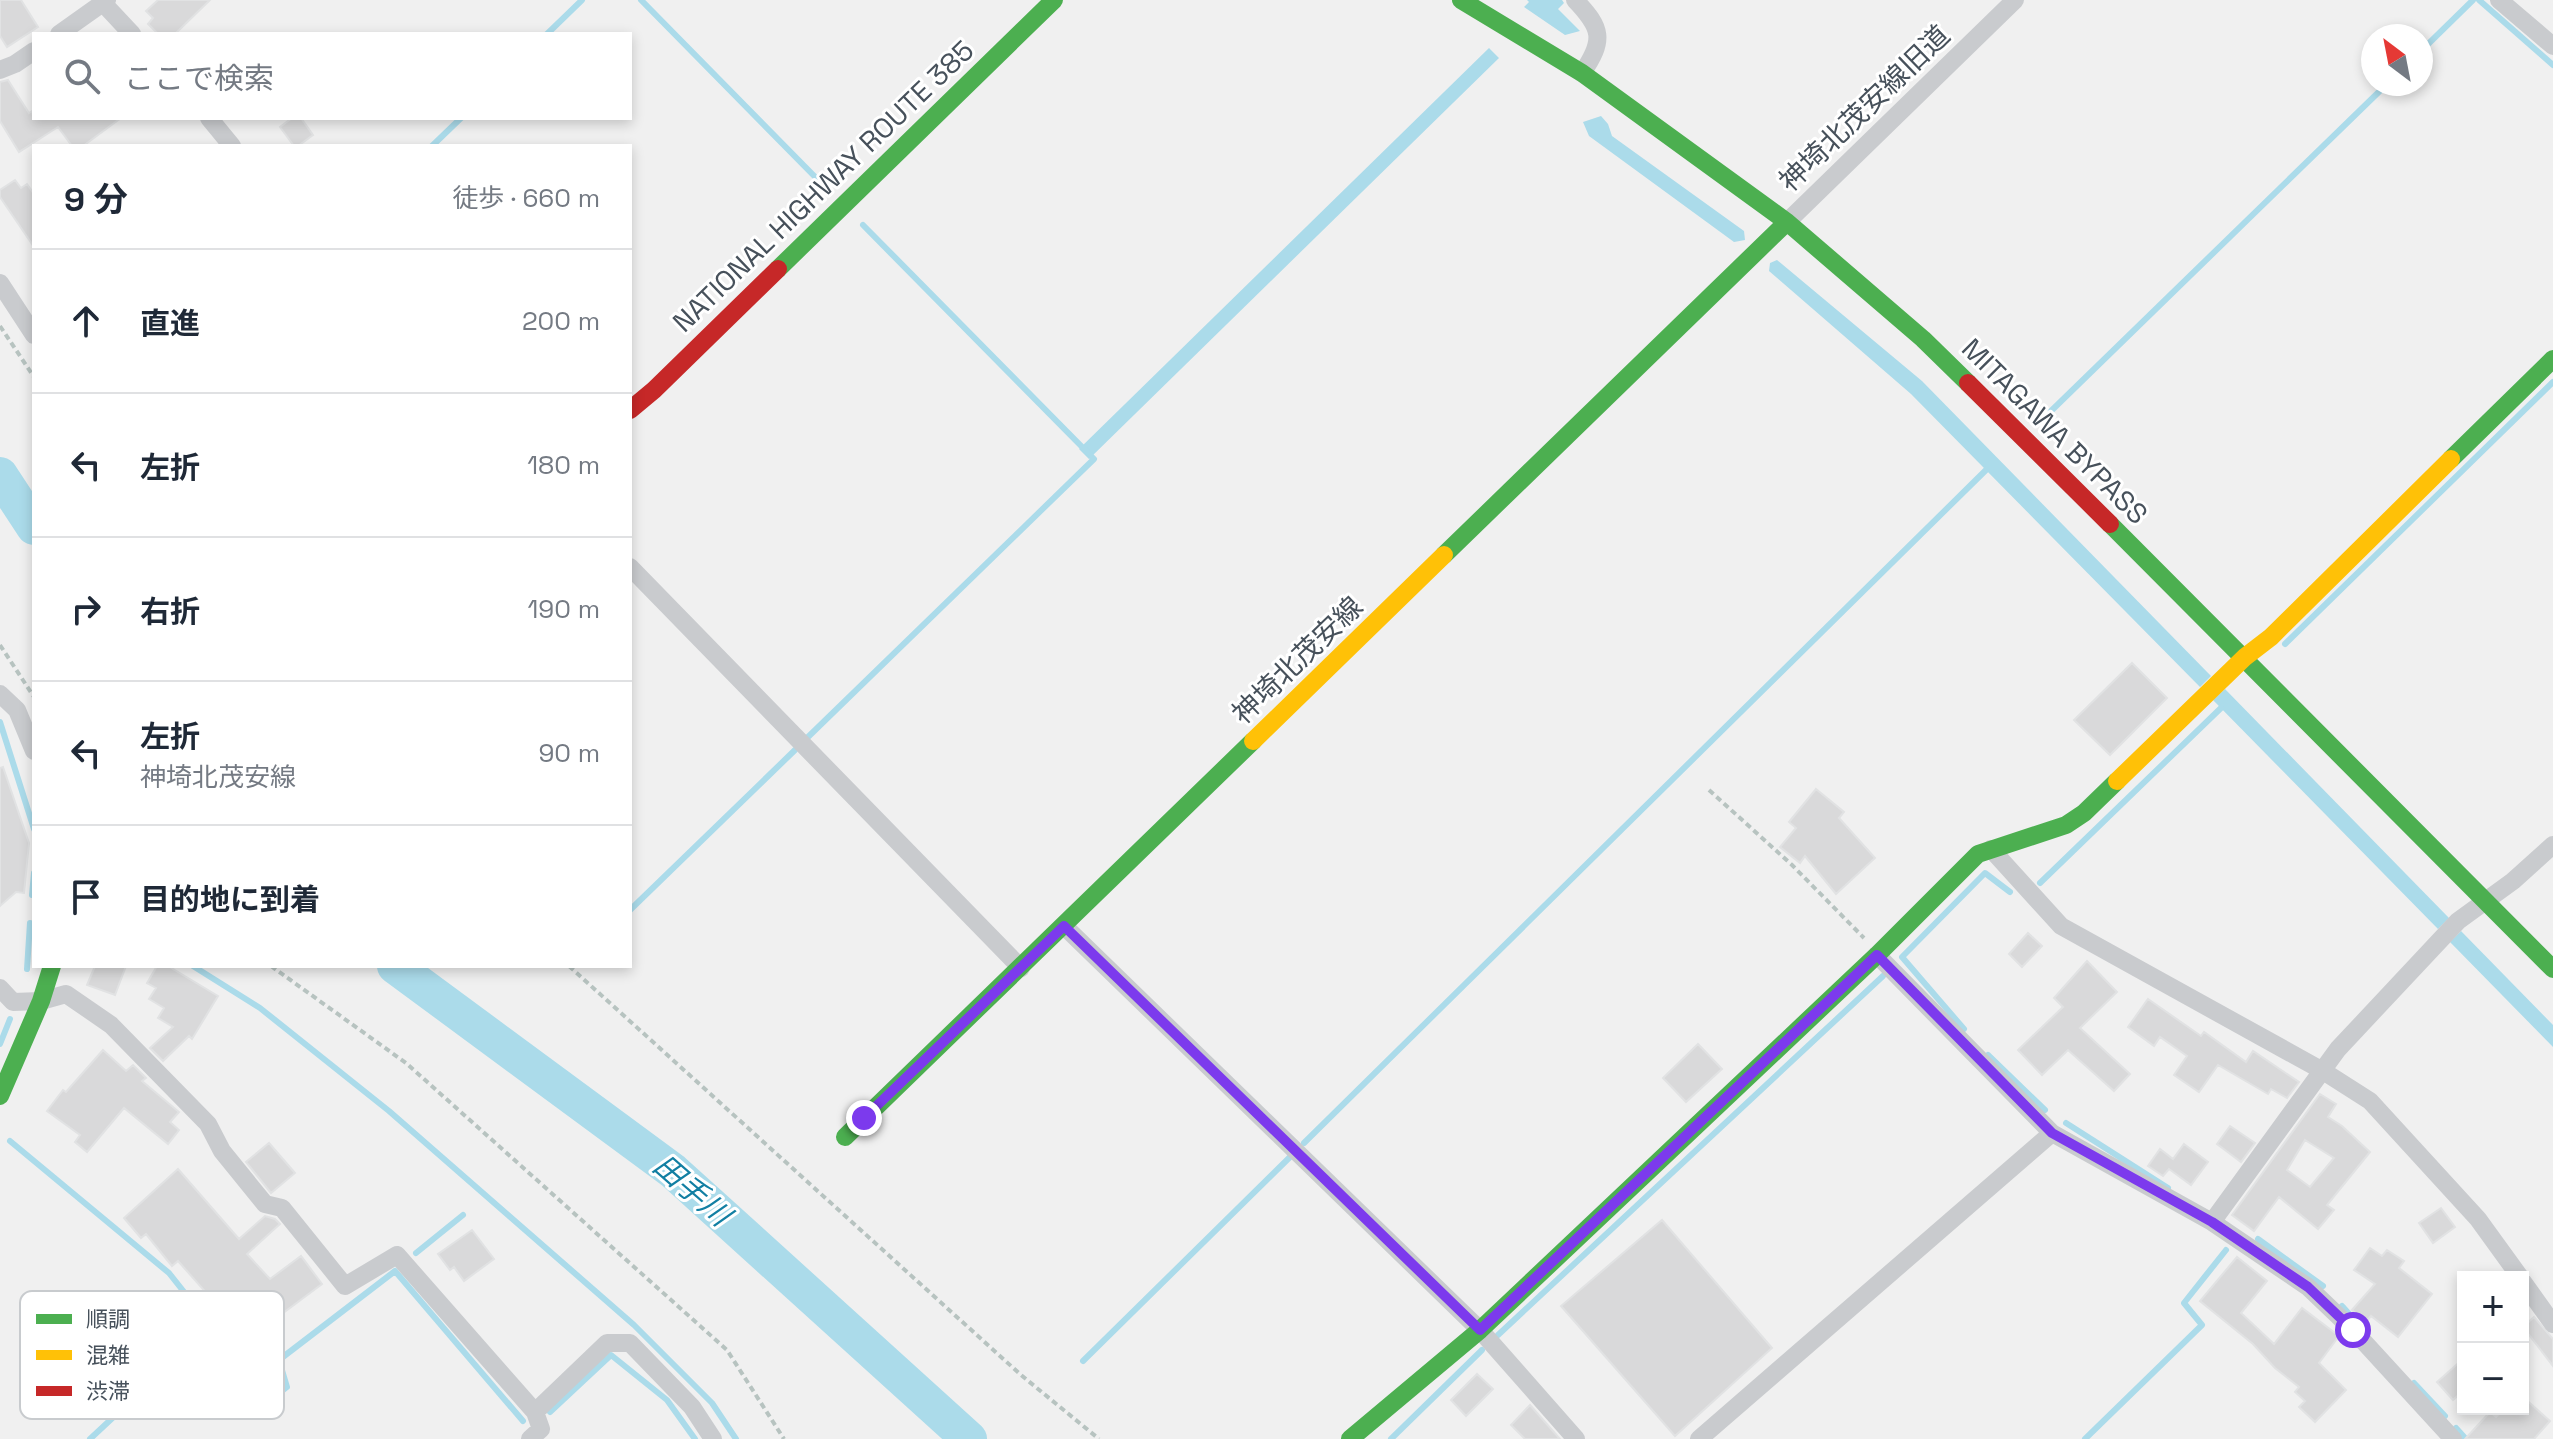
<!DOCTYPE html>
<html lang="ja">
<meta charset="utf-8">
<style>
body{margin:0;font-family:"Space Grotesk","Noto Sans JP",sans-serif;background:#f2f2f3;color:#1f2937}
.controls{position:absolute;right:24px;bottom:24px;display:grid;overflow:hidden;border-radius:0px;box-shadow:0 4px 12px #0003}
.controls button{width:72px;height:72px;display:grid;place-items:center;padding:0;border:0;border-bottom:2px solid #e0e1e3;background:#fff;color:#1f2937;font:40px sans-serif}
.compass{position:absolute;left:2361px;top:24px;width:72px;height:72px;border-radius:50%;background:#fff;box-shadow:0 4px 12px #0003;rotate:328deg}
.stop{position:absolute;width:24px;height:24px;margin:-18px;border:6px solid #7c3aed;border-radius:50%;background:#fff}
.stop.end{background:#7c3aed;border-color:#fff;box-shadow:0 2px 8px #0008}
.list{margin:0;padding:0;list-style:none}
h2{display:flex;justify-content:space-between;align-items:center;height:104px;margin:0;padding:0 32px;font-size:34px}
h2 small{font-size:26px;font-weight:400;color:#747a83}
.list li{display:grid;grid-template-columns:52px 1fr auto;gap:24px;align-items:center;box-sizing:border-box;height:144px;padding:0 32px;border-top:2px solid #e0e1e3}
.list b{display:block;font-size:30px;white-space:nowrap}
.list p{margin:0;font-size:26px;white-space:nowrap;color:#747a83}
.list em{font-size:26px;font-style:normal;color:#747a83}
.icon{flex:none;width:44px;height:44px;fill:none;stroke:currentColor;stroke-width:2;stroke-linecap:round;stroke-linejoin:round}
.map{position:relative;flex:none;width:2553px;height:1439px;overflow:hidden}
.search{position:absolute;background:#fff;box-shadow:0 4px 12px #0003;left:32px;top:32px;width:600px;height:88px;display:flex;align-items:center;gap:20px;box-sizing:border-box;padding:0 28px;border-radius:0px;color:#747a83;font-size:30px}
.panel{position:absolute;background:#fff;box-shadow:0 4px 12px #0003;left:32px;top:144px;width:600px;height:824px;border-radius:0px}
.map>svg:first-child{display:block}
.water{fill:#abdbea}
.lines{fill:none;stroke-linecap:round;stroke-linejoin:round}
.stream{stroke:#abdbea;stroke-width:6}
.river{stroke:#abdbea;stroke-width:36}
.building{fill:#d9d9da;stroke:#e1e2e3;stroke-width:2;fill-rule:evenodd}
.path{stroke:#b7c3c0;stroke-width:4;stroke-dasharray:6 4;stroke-linecap:butt}
.street{stroke:#c9cbce;stroke-width:18}
.fast{stroke:#4caf50;stroke-width:18}
.slow{stroke:#ffc107;stroke-width:18}
.jam{stroke:#c62828;stroke-width:18}
.route{stroke:#7c3aed;stroke-width:10}
.labels{text-anchor:middle;dominant-baseline:central;stroke-width:6;stroke-linejoin:round;paint-order:stroke}
.street-label{font-size:28px;fill:#47515b;stroke:#fff}
.water-label{font-size:30px;font-style:italic;fill:#127fa3;stroke:#fff}
.key{fill:#fff;stroke:#c8cbce;stroke-width:2}
.key-label{font-size:22px;fill:#47515b}
</style>
<div class="map">
<svg width="2553" height="1439" viewBox="0 0 2553 1439">
<rect width="100%" height="100%" fill="#f0f0f0"/>
<path class="water" d="M1527 0H1562L1564 3 1558 9 1580 31 1565 35 1524 7 1529 2Z
M1489 48 1499 58 1089 459 1079 449Z
M1601 116 1608 124 1612 136 1744 231 1745 240 1734 242 1589 136 1583 122Z
M1777 260 1922 381 2211 676 2200 687 1911 394 1769 271 1770 263Z
M2225 689 2449 918 2438 929 2213 700Z
M2461 931 2553 1025V1047L2450 942Z"/>
<g class="lines">
<path class="stream" d="M641 0 828 190
M2479 0 2553 65
M547 34 582 0
M2421 51 2473 0
M432 146 461 118
M2050 412 2387 84
M2285 644 2553 382
M0 722 34 829
M808 737 1094 459 863 225
M2040 883 2221 708
M32 895 34 873
M630 910 795 750
M193 966 260 1008 389 1111 634 1325 712 1403 736 1439
M27 969 30 923
M1964 1029 1902 957 1985 873 2010 892
M0 1044 10 1019
M1988 1055 2045 1110
M2066 1123 2168 1188
M10 1141 169 1273 211 1326 90 1439
M1304 1143 1986 470
M2258 1239 2323 1286
M416 1253 463 1215
M2342 1306 2353 1318
M1498 1335 1883 976
M194 1344 253 1414 287 1387 279 1360 395 1271 523 1421
M1083 1361 1290 1157
M2414 1383 2445 1416
M550 1412 611 1355 667 1400 695 1439
M2456 1428 2466 1439
M1391 1439 1482 1350
M2085 1439 2202 1325 2184 1303 2226 1250"/>
<path class="river" d="M0 475 34 527
M395 966 673 1171 969 1439"/>
</g>
<path class="building" d="M0 0H21L38 27 7 47 0 36Z
M158 0H210L175 34H158L148 24 153 18 146 11Z
M8 80 29 113 32 111 34 118H121L83 146H72L58 127 19 152 0 121V82Z
M292 118H301L313 135 298 146H294L280 127Z
M15 180 21 188 27 184 34 194V247L0 197V190Z
M2132 663 2167 698 2110 755 2074 720Z
M3 767 29 843 24 893 16 892 0 906V768Z
M1816 789 1844 812 1839 818 1875 858 1836 894 1805 856 1800 863 1780 847 1796 828 1789 822Z
M2028 933 2042 946 2022 967 2009 954Z
M2087 961 2117 992 2080 1028 2130 1074 2114 1091 2068 1050 2042 1075 2018 1050 2063 1007 2054 998Z
M95 966H126L115 995 87 985Z
M157 966H168L218 996 192 1039 189 1036 163 1061 150 1048 173 1027 158 1018 164 1008 149 999 156 988 147 983Z
M2148 999 2201 1036 2204 1032 2246 1062 2253 1051 2299 1082 2287 1098 2271 1089 2268 1094 2218 1065 2199 1092 2174 1075 2187 1056 2160 1037 2154 1046 2128 1027Z
M1698 1044 1722 1069 1686 1102 1663 1078Z
M103 1050 126 1071 133 1065 146 1078 142 1081 179 1112 170 1122 179 1130 168 1144 124 1108 87 1152 75 1142 80 1135 47 1111 63 1090 66 1092Z
M2320 1094 2336 1104 2328 1117 2342 1126 2370 1152 2327 1205 2334 1210 2318 1229 2279 1197 2254 1231 2232 1215ZM2305 1140 2334 1158 2310 1187 2287 1170Z
M2230 1126 2255 1143 2241 1162 2217 1144Z
M269 1143 295 1173 271 1193 246 1162Z
M2184 1144 2208 1162 2191 1185 2169 1169 2163 1176 2148 1166 2160 1149 2173 1159Z
M178 1169 239 1239 265 1216 275 1219 280 1224 247 1254 270 1279 301 1256 322 1284 239 1346 230 1349 220 1331 233 1323 178 1261 172 1266 146 1234 141 1238 124 1218Z
M2441 1208 2455 1227 2433 1243 2419 1223Z
M1662 1220 1772 1348 1675 1436 1561 1306Z
M472 1230 494 1259 464 1281 454 1267 450 1270 438 1254Z
M2370 1248 2382 1256 2387 1250 2404 1261 2399 1268 2432 1294 2398 1337 2371 1316 2366 1322 2352 1310 2375 1284 2354 1270Z
M2237 1257 2267 1281 2241 1313 2274 1344 2302 1308 2339 1336 2319 1363 2346 1390 2315 1422 2299 1407 2305 1401 2295 1392 2299 1387 2275 1368 2253 1344 2200 1301Z
M2534 1317 2553 1339V1366L2523 1327Z
M2463 1359V1391L2453 1400 2437 1382Z
M1477 1374 1493 1389 1466 1416 1451 1400Z
M2523 1397 2550 1421 2534 1439H2465L2490 1412 2496 1417 2504 1409H2523Z
M1530 1405 1560 1439H1525L1511 1425Z"/>
<g class="lines">
<path class="path" d="M0 326 34 377
M0 645 34 697
M1709 790 1792 865 1864 938
M271 966 406 1063 727 1350 784 1439
M569 966 1021 1375 1099 1439"/>
<path class="street" d="M1575 0C1602 28 1605 40 1582 73
M2499 0 2553 46
M104 4 132 34
M59 34 107 0
M0 70 15 64 34 51
M209 118 232 146
M1787 222 2015 0
M0 283 34 335
M630 567 1021 968
M0 694 17 710 34 751
M1991 849 2061 926 2323 1071 2370 1101 2478 1219 2520 1277
M1064 926 1480 1330 1576 1439
M1877 955 2052 1133 2212 1222 2308 1287 2353 1330 2453 1439
M0 988 13 1002 41 1001 66 994 111 1025 208 1124 222 1151 265 1204 282 1208 345 1286 397 1255 535 1412
M2212 1222 2338 1049 2458 921 2513 881 2553 845
M2523 1282 2553 1324
M530 1439 541 1429 535 1412 607 1343H630L692 1407 713 1439
M1699 1439 2052 1133"/>
<path class="fast" d="M1461 0 1582 73 1787 222 1923 339 1968 383
M778 269 1054 0
M2451 459 2553 359
M2110 524 2553 969
M1444 555 1787 222
M0 1096 41 1001 52 966
M845 1137 1253 741
M1350 1439 1480 1330 1877 955 1978 854 2066 825 2084 813 2117 781"/>
<path class="slow" d="M1253 741 1444 555
M2117 781 2245 657 2271 637 2451 459"/>
<path class="jam" d="M1968 383 2110 524
M630 410 654 390 778 269"/>
</g>
<g class="lines">
<path class="route" d="M864 1118 1064 926 1480 1330 1877 955 2052 1133 2212 1222 2308 1287 2353 1330"/>
</g>
<g class="labels">
<g class="street-label">
<text transform="translate(1864 108) rotate(-44)">神埼北茂安線旧道</text>
<text transform="translate(823 186) rotate(-44)">NATIONAL HIGHWAY ROUTE 385</text>
<text transform="translate(2055 431) rotate(45)">MITAGAWA BYPASS</text>
<text transform="translate(1297 660) rotate(-44)">神埼北茂安線</text>
</g>
<g class="water-label">
<text transform="translate(692 1190) rotate(41)">田手川</text>
</g>
</g>
<rect x="20" y="1291" width="264" height="128" rx="12" class="key"/>
<rect x="36" y="1314" width="36" height="10" fill="#4caf50"/>
<rect x="36" y="1350" width="36" height="10" fill="#ffc107"/>
<rect x="36" y="1386" width="36" height="10" fill="#c62828"/>
<g class="key-label">
<text x="86" y="1327">順調</text>
<text x="86" y="1363">混雑</text>
<text x="86" y="1399">渋滞</text>
</g>
</svg>
<div class="controls">
<button>+</button>
<button>−</button>
</div>
<svg class="compass" viewBox="-18 -18 36 36"><path d="M0-13l5 13h-10z" fill="#e53935"/><path d="M0 13l5-13h-10z" fill="#747a83"/></svg>
<div class="stop" style="left:2353px;top:1330px"></div>
<div class="stop end" style="left:864px;top:1118px"></div>
<div class="search"><svg class="icon" aria-label="search" viewBox="0 0 24 24"><circle cx="10" cy="10" r="6"/><path d="M15 15l6 6"/></svg>ここで検索</div>
<section class="panel">
<h2>9 分<small>徒歩 · 660 m</small></h2>
<ul class="list">
<li><svg class="icon" aria-label="ahead" viewBox="0 0 24 24"><path d="M12 20V5M6 11l6-6 6 6"/></svg><div><b>直進</b></div><em>200 m</em></li>
<li><svg class="icon" aria-label="left" viewBox="0 0 24 24"><path d="M17 20v-9H6M10 6l-5 5 5 5"/></svg><div><b>左折</b></div><em>180 m</em></li>
<li><svg class="icon" aria-label="right" viewBox="0 0 24 24"><path d="M7 20v-9h11M14 6l5 5-5 5"/></svg><div><b>右折</b></div><em>190 m</em></li>
<li><svg class="icon" aria-label="left" viewBox="0 0 24 24"><path d="M17 20v-9H6M10 6l-5 5 5 5"/></svg><div><b>左折</b><p>神埼北茂安線</p></div><em>90 m</em></li>
<li><svg class="icon" aria-label="arrive" viewBox="0 0 24 24"><path d="M6 21V4h12l-3 4 3 4H6"/></svg><div><b>目的地に到着</b></div></li>
</ul>
</section>
</div>
